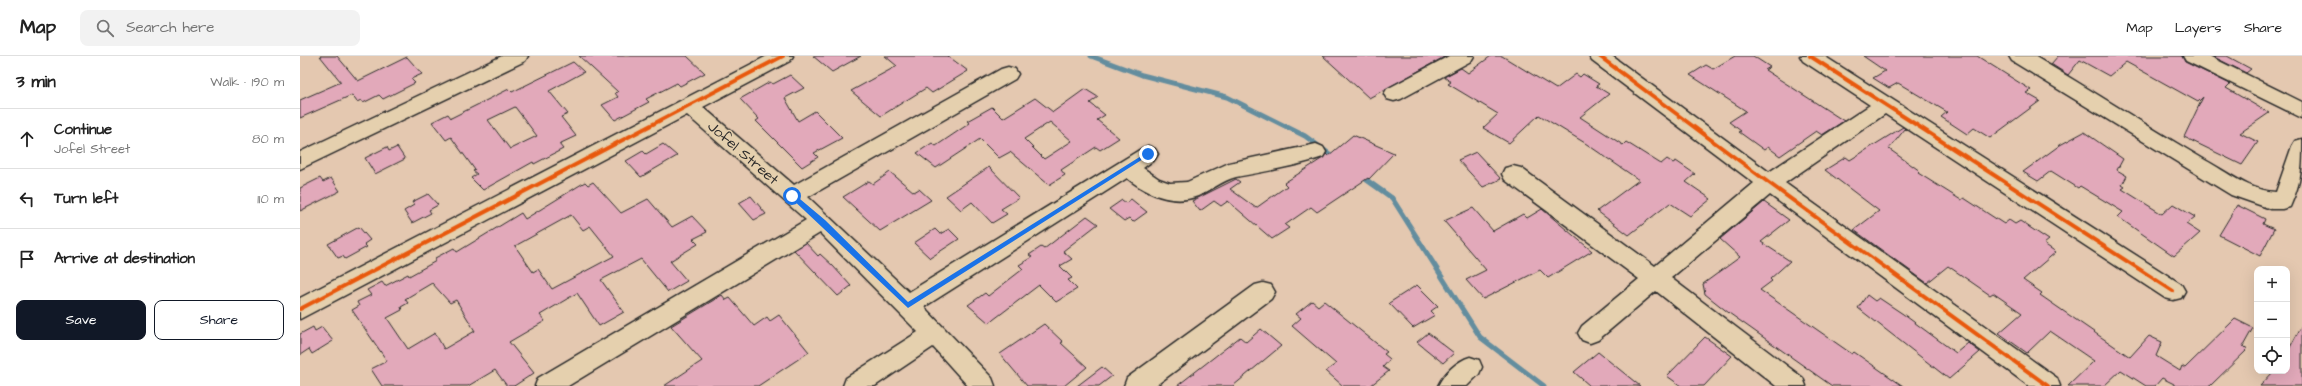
<!DOCTYPE html>
<meta charset="utf-8">
<style>
body{margin:0;font-family:"Architects Daughter",sans-serif;background:#f2f2f2;color:#222}
.controls{position:absolute;right:12px;bottom:12px;display:grid;overflow:hidden;border-radius:8px;box-shadow:0 4px 16px #0002}
.controls button{width:36px;height:36px;display:grid;place-items:center;padding:0;border:0;border-bottom:1px solid #e0e0e0;background:#fff;color:#222;font:20px sans-serif}
.stop{position:absolute;width:12px;height:12px;margin:-9px;border:3px solid #1a73e8;border-radius:50%;background:#fff}
.stop.end{background:#1a73e8;border-color:#fff;box-shadow:0 1px 4px #0008}
.list{margin:0;padding:0;list-style:none}
h2{display:flex;justify-content:space-between;align-items:center;height:52px;margin:0;padding:0 16px;font-size:17px}
h2 small{font-size:13px;font-weight:400;color:#767676}
.list li{display:grid;grid-template-columns:26px 1fr auto;gap:12px;align-items:center;box-sizing:border-box;height:60px;padding:0 16px;border-top:1px solid #e0e0e0}
.list b{display:block;font-size:15px;white-space:nowrap}
.list p{margin:0;font-size:13px;white-space:nowrap;color:#767676}
.list em{font-size:13px;font-style:normal;color:#767676}
.actions{display:flex;gap:8px;padding:12px 16px}
.actions a{flex:1;padding:9px 0;border:1px solid #111827;border-radius:8px;text-align:center;font-size:14px;color:#111827}
.actions .main{background:#111827;color:#fff}
.icon{flex:none;width:22px;height:22px;fill:none;stroke:currentColor;stroke-width:2;stroke-linecap:round;stroke-linejoin:round}
.map{position:relative;flex:none;width:2002px;height:330px;overflow:hidden}
header{display:flex;align-items:center;gap:24px;box-sizing:border-box;height:56px;padding:0 20px;background:#fff;border-bottom:1px solid #e0e0e0}
header strong{font-size:19px}
nav{display:flex;gap:22px;margin-inline-start:auto;font-size:14px}
.search{width:280px;height:36px;background:#f2f2f2;display:flex;align-items:center;gap:10px;box-sizing:border-box;padding:0 14px;border-radius:8px;color:#767676;font-size:15px}
main{display:flex}
aside{flex:1;background:#fff}
.map>svg:first-child{display:block}
.lines{fill:none;stroke-linecap:round;stroke-linejoin:round}
.stream{stroke:#638d9e;stroke-width:5}
.building{fill:#e2a9ba;stroke:#2b2b2b;fill-rule:evenodd}
.minor-casing{stroke:#2b2b2b;stroke-width:3}
.minor{fill:#e5d0ae;fill-rule:evenodd}
.cycleway-casing{stroke:#e5d0ae;stroke-width:6}
.cycleway{stroke:#e8590c;stroke-width:4}
.route{fill:#1a73e8}
.labels{text-anchor:middle;dominant-baseline:central;stroke-width:3;stroke-linejoin:round;paint-order:stroke}
.street-label{font-size:15px;fill:#2b2b2b;stroke:#e5d0ae}
</style>
<header>
<strong>Map</strong>
<div class="search"><svg class="icon" aria-label="search" viewBox="0 0 24 24"><circle cx="10" cy="10" r="6"/><path d="M15 15l6 6"/></svg>Search here</div>
<nav><a>Map</a><a>Layers</a><a>Share</a></nav>
</header>
<main>
<aside>
<h2>3 min<small>Walk · 190 m</small></h2>
<ul class="list">
<li><svg class="icon" aria-label="ahead" viewBox="0 0 24 24"><path d="M12 20V5M6 11l6-6 6 6"/></svg><div><b>Continue</b><p>Jofel Street</p></div><em>80 m</em></li>
<li><svg class="icon" aria-label="left" viewBox="0 0 24 24"><path d="M17 20v-9H6M10 6l-5 5 5 5"/></svg><div><b>Turn left</b></div><em>110 m</em></li>
<li><svg class="icon" aria-label="arrive" viewBox="0 0 24 24"><path d="M6 21V4h12l-3 4 3 4H6"/></svg><div><b>Arrive at destination</b></div></li>
</ul>
<div class="actions"><a class="main">Save</a><a>Share</a></div>
</aside>
<div class="map">
<svg width="2002" height="330" viewBox="0 0 2002 330">
<rect width="100%" height="100%" fill="#e4c8b0"/>
<filter id="ink" filterUnits="userSpaceOnUse"><feTurbulence type="fractalNoise" baseFrequency=".025" numOctaves="2"/><feDisplacementMap in="SourceGraphic" scale="8" xChannelSelector="R" yChannelSelector="G"/><feConvolveMatrix kernelMatrix="1 2 1 2 8 2 1 2 1" color-interpolation-filters="sRGB"/></filter>
<g filter="url(#ink)">
<g class="lines">
<path class="stream" d="M791 0 842 19 927 41 1005 80 1035 102
M1061 120 1092 142 1180 281 1244 330"/>
</g>
<path class="building" d="M20 0H37L58 25 107 1 122 18 111 23 115 27 83 43 79 39 63 47 61 44 57 46 52 39 0 62V44L41 26Z
M279 0H387L405 17 380 30 377 27 346 43 349 46 315 64 302 49 318 41 315 37 318 36Z
M513 0H561L532 16Z
M585 0H648L668 15 632 37 626 32 581 60 551 35 597 10Z
M1023 0H1146L1069 42Z
M1191 0H1202L1256 33 1276 18 1280 21 1283 18 1299 28 1296 30 1309 38 1280 61 1323 89 1326 86 1361 108 1367 103 1373 107 1376 105 1395 118 1386 126 1411 143 1390 160 1370 147 1329 179 1297 155 1339 124 1285 87 1239 59 1209 87 1183 72 1198 58 1148 28 1151 26 1144 21 1161 12 1168 17Z
M1435 0H1453L1470 11 1465 14 1544 65 1522 79 1516 75 1480 100 1468 91 1464 94 1439 76 1441 75 1429 66 1446 55 1390 19 1406 9 1413 13Z
M1563 0H1677L1731 34 1726 37 1740 45 1690 82 1674 72 1667 78 1641 61 1647 56 1598 27 1589 32 1573 22 1585 15Z
M1758 0H1882L1885 6 1930 28 1926 32 1969 57 1940 77 1958 86 1942 109 1884 81 1903 41 1898 46 1826 6 1809 20 1780 4 1768 19 1751 8Z
M1912 0H1927L1951 13 1946 17Z
M273 6 284 16 249 35 268 58 261 61 276 80 259 88 263 93 234 108 233 106 183 134 171 122 177 118 173 115 175 114 151 81 146 84 132 66 148 58 151 62 209 33 212 36ZM215 51 237 80 210 93 188 64Z
M490 19 504 32 485 42 498 65 515 55 542 82 514 97 518 101 502 111 456 65 459 63 440 43 470 26 473 28Z
M785 33 798 41 790 47 805 59 797 64 819 82 800 94 796 91 761 114 765 119 749 129 710 96 699 102 680 83 636 112 617 97 632 87 636 90 670 67 667 65 692 51 703 62 735 42 753 56ZM750 66 772 85 744 103 724 83Z
M1603 71 1605 73 1589 93 1620 115 1618 117 1661 144 1664 142 1704 168 1709 164 1715 168 1720 165 1749 184 1744 188 1756 196 1723 224 1742 237 1740 239 1830 301 1849 280 1862 286 1856 300 1880 315 1882 310 1885 312 1935 263 1953 272 1943 290 1948 293 1910 330H1874V328L1862 322 1855 330H1846L1821 314 1804 330H1768L1794 305 1750 275 1727 297 1699 277 1722 257 1693 237 1690 239 1648 210 1627 227 1554 174 1579 155 1525 114 1546 101 1550 104Z
M1784 76 1823 103 1817 114 1827 120 1822 129 1825 131 1822 133 1862 158 1873 148 1895 161 1886 168 1900 177 1874 200 1818 161 1823 156 1780 130 1778 132 1751 115 1738 125 1723 116 1760 89Z
M1053 79 1094 97 1069 123 1068 122 1017 156 1011 151 985 169 989 172 972 183 928 145 921 150 914 145 900 155 892 145 936 123 940 126 930 133 956 152 987 130 984 127 1023 102 1026 98 1028 100Z
M363 88 377 100 341 121 326 105 343 95 346 98Z
M87 91 89 95 97 91 105 103 75 118 65 102Z
M1176 96 1201 123 1183 131 1158 104Z
M689 111 719 142 701 153 707 158 692 167 672 146 661 154 646 140Z
M590 116 614 136 619 133 631 144 580 175 543 141 569 125 573 128Z
M20 122 23 126 31 122 40 135 0 155V132Z
M285 126 288 129 293 126 321 157 348 143 372 171 392 160 407 176 393 183 398 188 370 205 387 225 368 236 341 203 301 224 324 256 299 270 277 237 240 259 245 265 209 286 234 317 214 330H207L195 314 168 330H82L71 313 87 305 52 254 59 250 57 246 71 239 67 234 82 226 85 230 108 218 109 220 136 205 135 202 154 192 157 196 221 157 225 163ZM271 159 283 174 290 170 314 200 252 233 238 213 233 216 215 190ZM132 227 150 247 156 244 175 275 144 293 135 277 108 293 87 262 102 254 101 251 108 247 105 243Z
M128 138 138 149 129 154 131 157 112 167 104 155 114 149 112 146Z
M451 140 466 158 454 164 439 147Z
M831 143 847 156 833 166 829 162 824 165 809 153 822 144 826 147Z
M1464 146 1489 164 1461 186 1490 205 1470 223 1472 225 1460 234 1552 298 1554 296 1603 330H1532L1429 257 1405 238 1403 228 1440 201 1420 183Z
M1937 149 1965 163 1963 168 1974 173 1960 200 1919 179Z
M1173 152 1193 175 1223 158 1227 162 1242 153 1292 195 1248 222 1240 214 1183 243 1166 224 1186 214 1144 165Z
M787 160 798 168 763 195 772 203 760 210 772 222 768 224 777 233 756 246 739 229 689 267 668 249 685 237 688 240 723 213 719 209 732 201 729 199 741 191 744 193Z
M59 171 70 184 64 188 67 191 45 203 43 200 38 202 28 188Z
M635 173 640 178 649 173 659 183 630 202 614 187Z
M506 187 518 200 520 198 533 210 551 230 538 240 494 194Z
M1117 229 1138 250 1131 255 1135 259 1113 272 1089 247Z
M422 239 426 244 430 242 454 270 467 261 470 265 479 259 509 296 458 330H364L402 305 371 270Z
M1567 239 1575 245 1579 242 1603 258 1656 297 1668 287 1680 296 1649 323 1558 252Z
M1012 245 1018 250 1024 245 1087 296 1084 298 1090 303 1083 311 1089 315 1070 330H1043L1026 315 1036 308 992 270 1001 262 996 258Z
M744 268 763 286 761 287 787 311 764 330H727L700 298Z
M2002 269V330H1960L1974 315H1987V297Z
M13 271 15 275 22 271 33 285 12 298 9 293 0 299V278Z
M961 273 981 290 933 330H877L940 281 946 286Z
M1128 277 1154 297 1143 307 1117 286Z
M1405 281 1432 300 1404 330H1381L1367 320Z
M1298 296 1340 330H1290L1274 316Z
M802 311 812 320 799 330H777Z"/>
<g class="lines">
<defs>
<path id="minor" d="M202 0H228L225 5 0 113V96Z
M467 0H493L490 5 403 51 494 129 701 13 708 11 715 13 718 18 715 23 508 141 609 236 841 93 848 90 855 93 858 98 855 103 843 112 859 123 870 127 887 126 929 107 1016 88 1023 91 1026 96 1023 101C995 111 966 115 936 121 923 124 910 135 898 140 872 150 846 137 827 122L624 251 692 322 695 330H668L633 291 575 330H543L546 322 618 276 520 177 268 330H235L238 322 506 164 387 59 0 263V242Z
M1149 0H1174L1171 5 1101 43 1094 45 1087 43 1084 38 1087 33Z
M1289 0H1312L1469 116 1570 49 1503 5 1500 0H1524L1881 228 1885 235 1881 242 1873 244 1865 242 1585 58 1485 127 1757 322 1760 330H1729L1470 139 1371 222 1503 322 1506 330H1476L1356 235 1298 284 1290 287 1282 284 1278 277 1282 270 1339 223 1205 124 1202 118 1205 112 1213 110 1221 112 1355 210 1454 127 1292 5Z
M1709 0H1734C1791 34 1847 70 1905 104 1927 116 1950 135 1976 136L1992 90 1995 85 2002 83C2002 112 2002 124 1990 151L1982 153H1971L1931 139 1712 5Z
M1883 0H1909L2002 46V62L1886 5Z
M963 227 971 229 975 236 971 243 855 330H824L827 322 955 229Z
M1170 301 1179 304 1182 311 1179 318 1167 330H1138C1144 317 1157 305 1170 301Z"/>
</defs>
<use href="#minor" class="minor-casing"/>
<use href="#minor" class="minor"/>
<defs>
<path id="cycleway" d="M1299 0 1469 127 1748 330
M1510 0 1873 235
M0 253 483 0"/>
</defs>
<use href="#cycleway" class="cycleway-casing"/>
<use href="#cycleway" class="cycleway"/>
</g>
</g>
<path class="route" d="M846 97 851 98 608 252 489 140 494 138 525 164 608 246Z"/>
<g class="labels">
<g class="street-label">
<text transform="translate(443 97) rotate(41)">Jofel Street</text>
</g>
</g>
</svg>
<div class="controls">
<button>+</button>
<button>−</button>
<button><svg class="icon" aria-label="locate" viewBox="0 0 24 24"><circle cx="12" cy="12" r="6"/><path d="M12 2v4M12 18v4M2 12h4M18 12h4"/></svg></button>
</div>
<div class="stop" style="left:492px;top:140px"></div>
<div class="stop end" style="left:848px;top:98px"></div>
</div>
</main>
